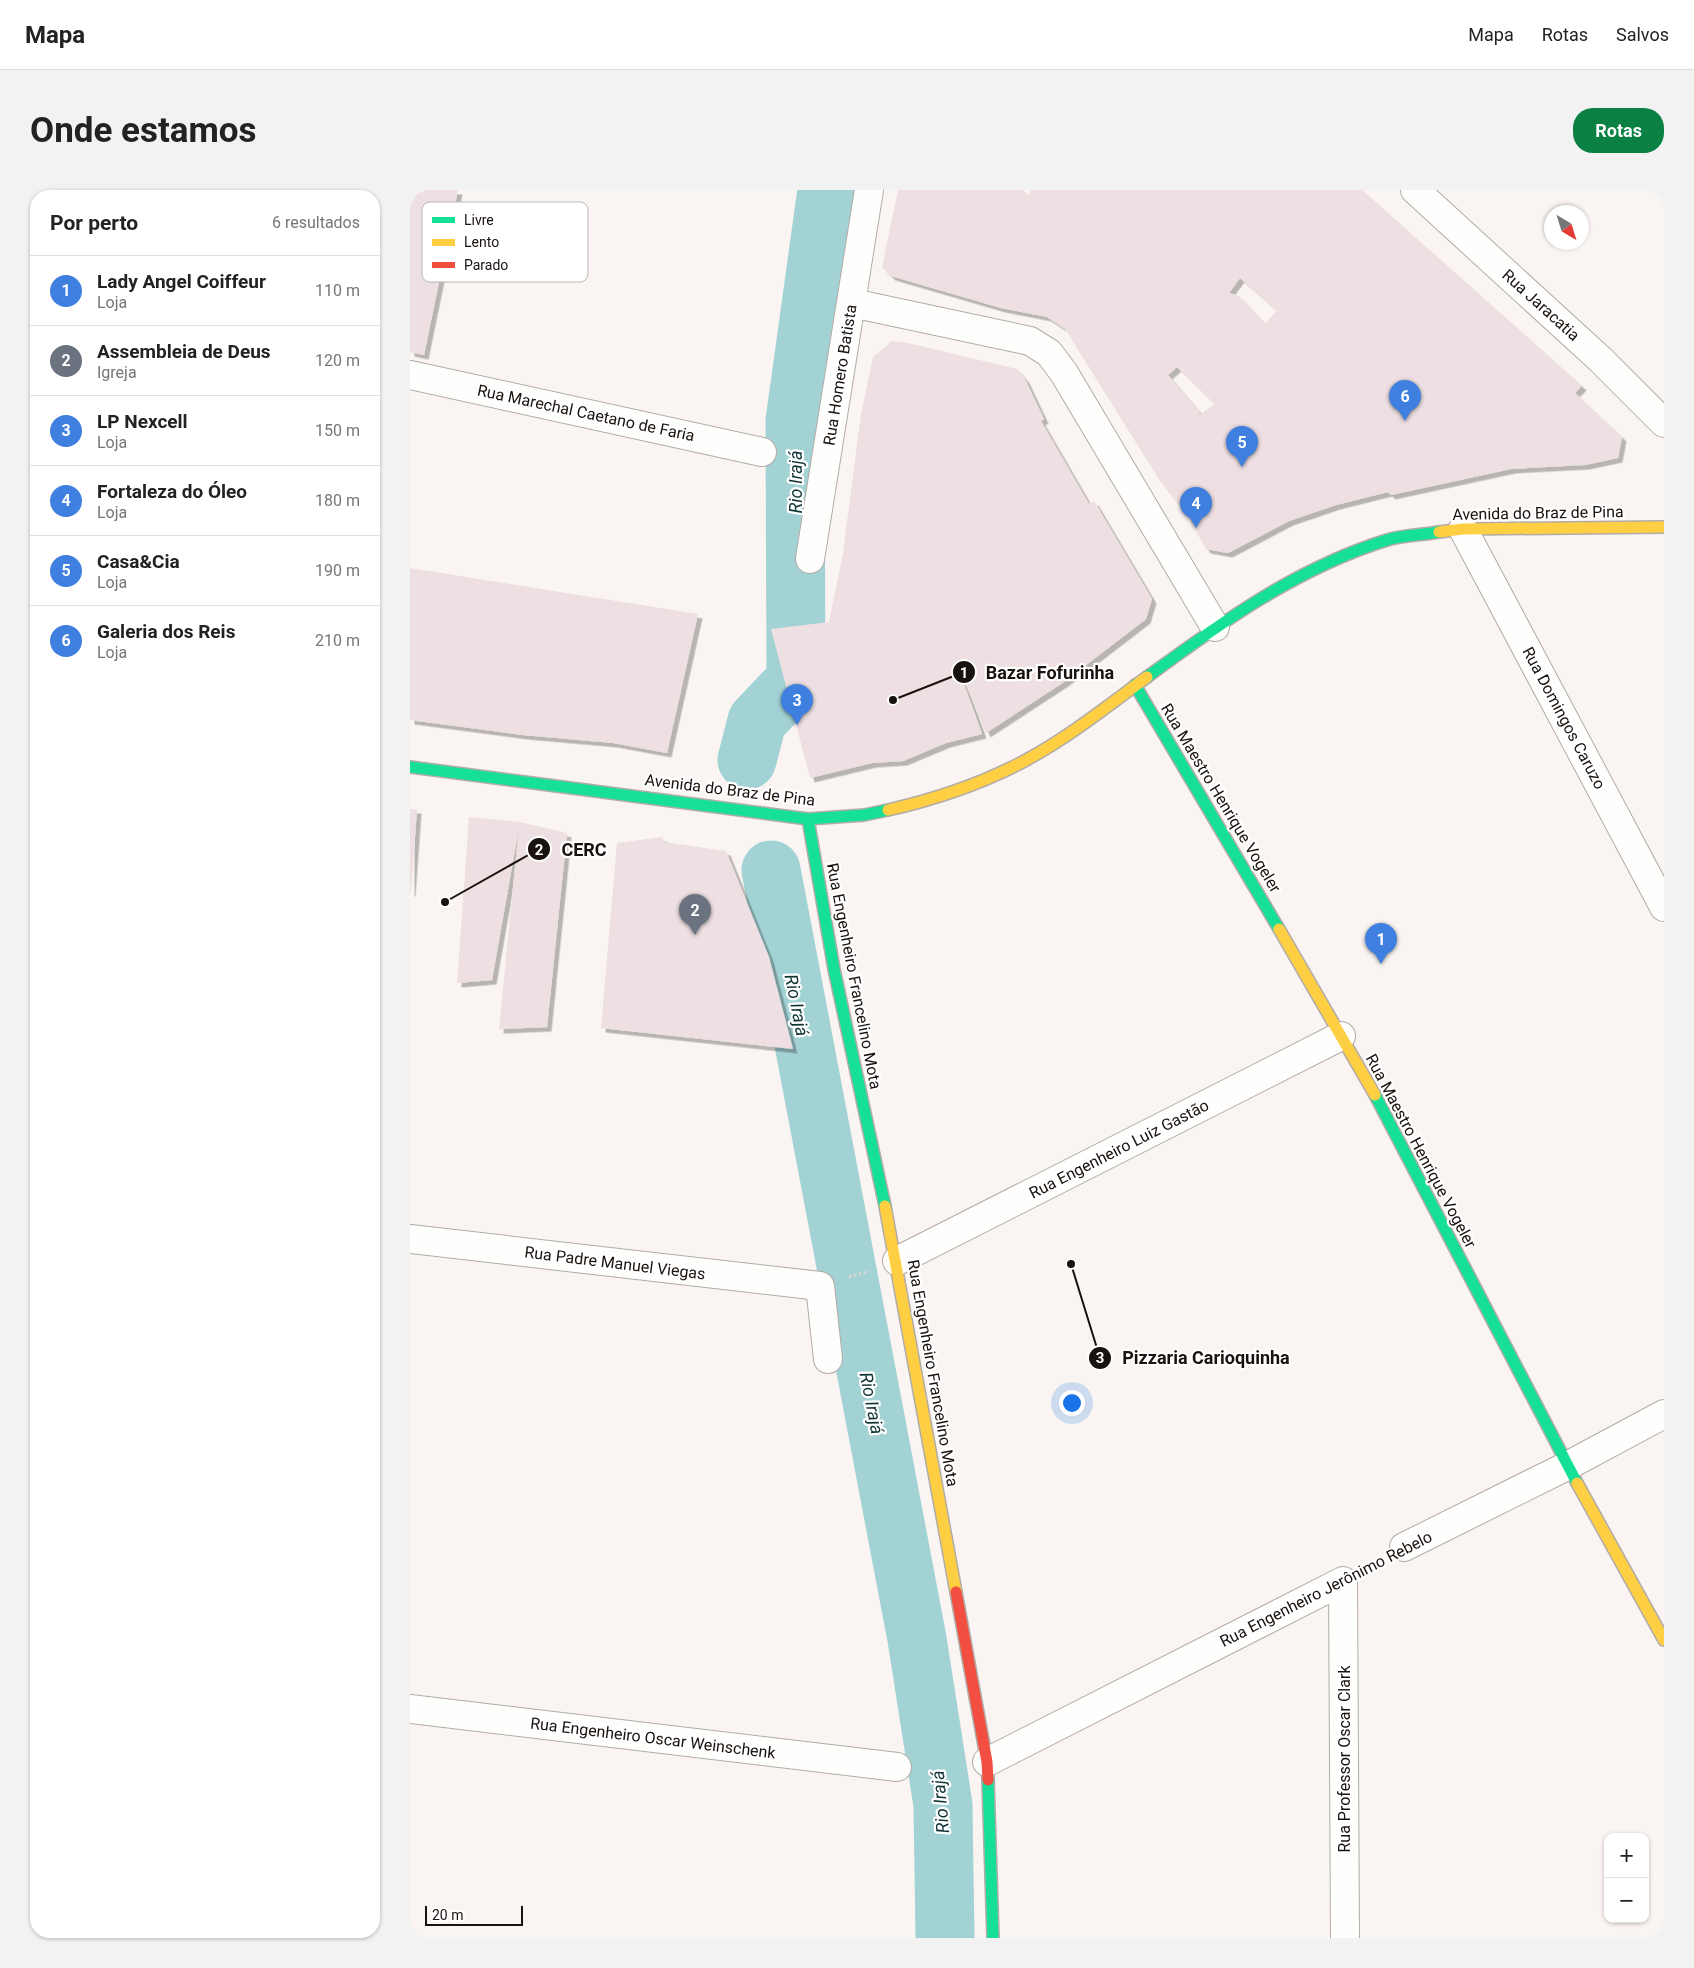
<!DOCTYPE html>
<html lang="pt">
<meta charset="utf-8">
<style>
body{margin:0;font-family:Roboto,sans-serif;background:#f2f2f2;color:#222}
.controls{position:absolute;right:15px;bottom:15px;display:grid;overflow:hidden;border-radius:10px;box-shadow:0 1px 4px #0004}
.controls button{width:45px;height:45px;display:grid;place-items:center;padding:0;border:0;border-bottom:1px solid #e0e0e0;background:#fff;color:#222;font:25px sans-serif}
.compass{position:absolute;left:1134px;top:15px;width:45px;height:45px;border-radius:50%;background:#fff;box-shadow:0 1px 4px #0004;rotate:142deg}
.scale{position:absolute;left:15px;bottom:12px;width:98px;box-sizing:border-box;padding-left:5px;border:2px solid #19120e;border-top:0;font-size:14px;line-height:18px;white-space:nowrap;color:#19120e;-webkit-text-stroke:4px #fff;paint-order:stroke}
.you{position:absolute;left:661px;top:1212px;width:18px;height:18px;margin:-12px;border:4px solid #fff;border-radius:50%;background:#1a73e8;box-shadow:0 0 0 8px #1a73e833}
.badge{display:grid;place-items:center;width:32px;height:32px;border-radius:50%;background:#0b8043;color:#fff;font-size:16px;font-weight:700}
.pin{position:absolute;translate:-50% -41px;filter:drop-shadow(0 1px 2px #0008)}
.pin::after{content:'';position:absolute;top:26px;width:18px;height:15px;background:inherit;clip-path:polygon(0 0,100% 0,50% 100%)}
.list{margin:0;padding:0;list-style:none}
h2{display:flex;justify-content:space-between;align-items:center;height:65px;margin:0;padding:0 20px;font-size:21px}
h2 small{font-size:16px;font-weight:400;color:#767676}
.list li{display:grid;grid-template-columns:32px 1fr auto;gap:15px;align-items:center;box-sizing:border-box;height:70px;padding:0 20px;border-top:1px solid #e0e0e0}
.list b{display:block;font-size:19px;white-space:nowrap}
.list p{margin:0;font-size:16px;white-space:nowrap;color:#767676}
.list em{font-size:16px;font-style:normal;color:#767676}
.map{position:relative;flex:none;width:1254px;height:1748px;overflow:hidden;border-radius:20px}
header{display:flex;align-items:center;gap:30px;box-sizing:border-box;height:70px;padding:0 25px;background:#fff;border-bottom:1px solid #e0e0e0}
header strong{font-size:24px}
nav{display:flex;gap:28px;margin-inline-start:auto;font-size:18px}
.intro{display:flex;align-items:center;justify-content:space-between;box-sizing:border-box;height:120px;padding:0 30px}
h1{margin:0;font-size:35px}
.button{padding:12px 22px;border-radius:20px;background:#0b8043;color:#fff;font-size:18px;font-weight:700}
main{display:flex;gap:30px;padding:0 30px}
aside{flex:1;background:#fff;border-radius:20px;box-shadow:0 1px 4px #0004}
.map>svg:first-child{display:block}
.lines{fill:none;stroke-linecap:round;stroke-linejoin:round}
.river{stroke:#a3d2d5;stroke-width:59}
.building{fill:#eddfe2;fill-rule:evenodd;filter:url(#shadow)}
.street-casing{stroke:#b2aca8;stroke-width:30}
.fast-casing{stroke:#b2aca8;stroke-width:14}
.slow-casing{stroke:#b2aca8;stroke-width:14}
.jam-casing{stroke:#b2aca8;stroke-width:14}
.path{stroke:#d8d6d6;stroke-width:3;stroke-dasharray:2.5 2.5;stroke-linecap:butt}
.street{stroke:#fefefd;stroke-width:28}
.fast{stroke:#16e098;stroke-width:11}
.slow{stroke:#ffcf43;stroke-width:11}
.jam{stroke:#f24e42;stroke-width:11}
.labels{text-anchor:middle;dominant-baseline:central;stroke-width:4.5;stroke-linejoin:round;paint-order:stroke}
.street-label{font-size:16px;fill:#19120e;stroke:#fff}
.water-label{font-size:18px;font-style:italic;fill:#113436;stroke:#fff}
.key{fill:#fff;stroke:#bab8b7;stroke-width:1}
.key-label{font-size:14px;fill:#19120e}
.leader{fill:none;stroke:#19120e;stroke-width:2}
.callout-dot{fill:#19120e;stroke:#fff;stroke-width:2}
.mark-label{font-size:15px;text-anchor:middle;font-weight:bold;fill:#fff}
.callout-label{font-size:18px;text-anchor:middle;font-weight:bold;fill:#19120e;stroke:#fff;stroke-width:4.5;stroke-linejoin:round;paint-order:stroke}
</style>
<header>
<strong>Mapa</strong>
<nav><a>Mapa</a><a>Rotas</a><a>Salvos</a></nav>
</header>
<div class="intro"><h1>Onde estamos</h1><a class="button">Rotas</a></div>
<main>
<aside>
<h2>Por perto<small>6 resultados</small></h2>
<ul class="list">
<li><span class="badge" style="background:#3f7fe0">1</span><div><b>Lady Angel Coiffeur</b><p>Loja</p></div><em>110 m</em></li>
<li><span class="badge" style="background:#6b7280">2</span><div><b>Assembleia de Deus</b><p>Igreja</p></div><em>120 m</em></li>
<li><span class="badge" style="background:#3f7fe0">3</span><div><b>LP Nexcell</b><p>Loja</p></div><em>150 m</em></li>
<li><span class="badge" style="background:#3f7fe0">4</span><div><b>Fortaleza do Óleo</b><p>Loja</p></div><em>180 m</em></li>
<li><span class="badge" style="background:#3f7fe0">5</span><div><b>Casa&amp;Cia</b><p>Loja</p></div><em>190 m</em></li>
<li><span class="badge" style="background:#3f7fe0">6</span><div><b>Galeria dos Reis</b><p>Loja</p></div><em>210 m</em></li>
</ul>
</aside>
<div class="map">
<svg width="1254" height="1748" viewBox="0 0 1254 1748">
<defs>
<filter id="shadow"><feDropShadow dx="4.5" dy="4.5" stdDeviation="0" flood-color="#0004"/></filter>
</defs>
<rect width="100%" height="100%" fill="#faf5f2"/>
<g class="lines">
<path class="river" d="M337 570 347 531 386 490 385 231 417 0
M361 680 507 1449 533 1615 535 1748"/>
</g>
<path class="building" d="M0 0H48L14 165 0 162Z
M488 0H612L619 5 620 0H952L1172 196 1165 203 1212 247 1208 268 1175 275 1101 279 981 305 978 302 926 315 879 331 818 363 796 359 778 327 750 291 655 139 637 127 591 118 481 86 472 77ZM830 88 867 120 855 134 829 106 819 103ZM767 177 805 214 785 228 790 223 758 185Z
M482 151 498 153 607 179 615 189 634 229 631 231 679 314 684 311 742 409 736 429 654 492 576 543 543 463 572 544 536 553 493 571 462 573 400 588 361 439 419 432 433 363 451 224 463 167Z
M0 378 288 424 257 563 203 553 113 545 0 530Z
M0 619H7L1 702H0Z
M59 627 110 632 157 643 137 837 89 839 109 637 82 790 47 793Z
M253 647V652L316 661 359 767 383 859 191 838 207 653Z"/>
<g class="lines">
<defs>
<path id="street" d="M1005 0 1191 170 1254 233
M442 113 620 151 639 163 654 183 805 437
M0 185 352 262
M1053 339 1254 717
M400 369 459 0
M0 1049 410 1096 418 1169
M487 1071 931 846
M994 1357 1157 1276 1254 1224
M0 1519 487 1577
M577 1572 933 1391 935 1748"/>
<path id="fast" d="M737 487C812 432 887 378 977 350 993 345 1012 345 1029 342
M725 495 869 739
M0 577 398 629 454 625 478 620
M398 629 424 779 475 1016
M965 905 1167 1293
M578 1590 583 1748"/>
<path id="slow" d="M1029 342 1053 339 1254 337
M478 620C526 609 574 593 618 569 660 546 699 515 737 487
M869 739 965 905
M475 1016 546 1402
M1167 1293 1254 1450"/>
<path id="jam" d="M546 1402 577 1572 578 1590"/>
</defs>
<use href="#street" class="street-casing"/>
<use href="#fast" class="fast-casing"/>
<use href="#slow" class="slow-casing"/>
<use href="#jam" class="jam-casing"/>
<path class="path" d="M439 1087 459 1081"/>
<use href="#street" class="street"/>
<use href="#fast" class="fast"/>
<use href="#slow" class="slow"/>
<use href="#jam" class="jam"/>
</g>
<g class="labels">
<g class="street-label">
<text transform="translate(1131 115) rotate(42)">Rua Jaracatia</text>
<text transform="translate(430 185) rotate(-81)">Rua Homero Batista</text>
<text transform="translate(176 223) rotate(12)">Rua Marechal Caetano de Faria</text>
<text transform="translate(1128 323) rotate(-1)">Avenida do Braz de Pina</text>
<text transform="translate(1154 528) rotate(62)">Rua Domingos Caruzo</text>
<text transform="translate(320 600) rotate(7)">Avenida do Braz de Pina</text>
<text transform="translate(811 608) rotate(59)">Rua Maestro Henrique Vogeler</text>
<text transform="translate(444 786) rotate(79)">Rua Engenheiro Francelino Mota</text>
<text transform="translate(709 959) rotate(-27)">Rua Engenheiro Luiz Gastão</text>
<text transform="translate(1011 961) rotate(62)">Rua Maestro Henrique Vogeler</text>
<text transform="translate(205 1073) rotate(7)">Rua Padre Manuel Viegas</text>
<text transform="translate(523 1183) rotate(80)">Rua Engenheiro Francelino Mota</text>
<text transform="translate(916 1399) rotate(-27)">Rua Engenheiro Jerônimo Rebelo</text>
<text transform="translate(243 1548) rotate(7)">Rua Engenheiro Oscar Weinschenk</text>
<text transform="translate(934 1569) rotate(-90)">Rua Professor Oscar Clark</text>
</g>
<g class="water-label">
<text transform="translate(385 292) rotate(-90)">Rio Irajá</text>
<text transform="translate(387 815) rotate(79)">Rio Irajá</text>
<text transform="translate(462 1213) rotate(79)">Rio Irajá</text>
<text transform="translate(530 1612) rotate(-95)">Rio Irajá</text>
</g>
</g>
<rect x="12" y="12" width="166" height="80" rx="8" class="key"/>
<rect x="22" y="27" width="23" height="6" fill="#16e098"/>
<rect x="22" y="49" width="23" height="7" fill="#ffcf43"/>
<rect x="22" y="72" width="23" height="6" fill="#f24e42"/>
<g class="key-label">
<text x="54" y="35">Livre</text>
<text x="54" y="57">Lento</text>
<text x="54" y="80">Parado</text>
</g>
<path class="leader" d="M483 510L554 482M35 712L129 659M661 1074L690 1168"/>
<g class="callout-dot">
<circle cx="483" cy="510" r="5"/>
<circle cx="35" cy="712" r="5"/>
<circle cx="661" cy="1074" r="5"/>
<circle cx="554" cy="482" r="12"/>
<circle cx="129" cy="659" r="12"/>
<circle cx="690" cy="1168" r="12"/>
</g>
<g class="mark-label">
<text x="554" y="488">1</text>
<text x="129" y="665">2</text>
<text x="690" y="1173">3</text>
</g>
<g class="callout-label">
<text x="640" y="489">Bazar Fofurinha</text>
<text x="174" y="666">CERC</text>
<text x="796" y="1174">Pizzaria Carioquinha</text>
</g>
</svg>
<div class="controls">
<button>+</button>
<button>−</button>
</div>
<svg class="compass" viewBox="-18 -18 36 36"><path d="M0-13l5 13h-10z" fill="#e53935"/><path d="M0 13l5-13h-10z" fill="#767676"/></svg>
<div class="scale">20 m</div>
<div class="you"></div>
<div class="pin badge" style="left:971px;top:774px;background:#3f7fe0">1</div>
<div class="pin badge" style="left:285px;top:745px;background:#6b7280">2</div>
<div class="pin badge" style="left:387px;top:535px;background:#3f7fe0">3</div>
<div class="pin badge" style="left:786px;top:338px;background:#3f7fe0">4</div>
<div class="pin badge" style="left:832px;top:277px;background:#3f7fe0">5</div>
<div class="pin badge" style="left:995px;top:231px;background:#3f7fe0">6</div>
</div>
</main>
